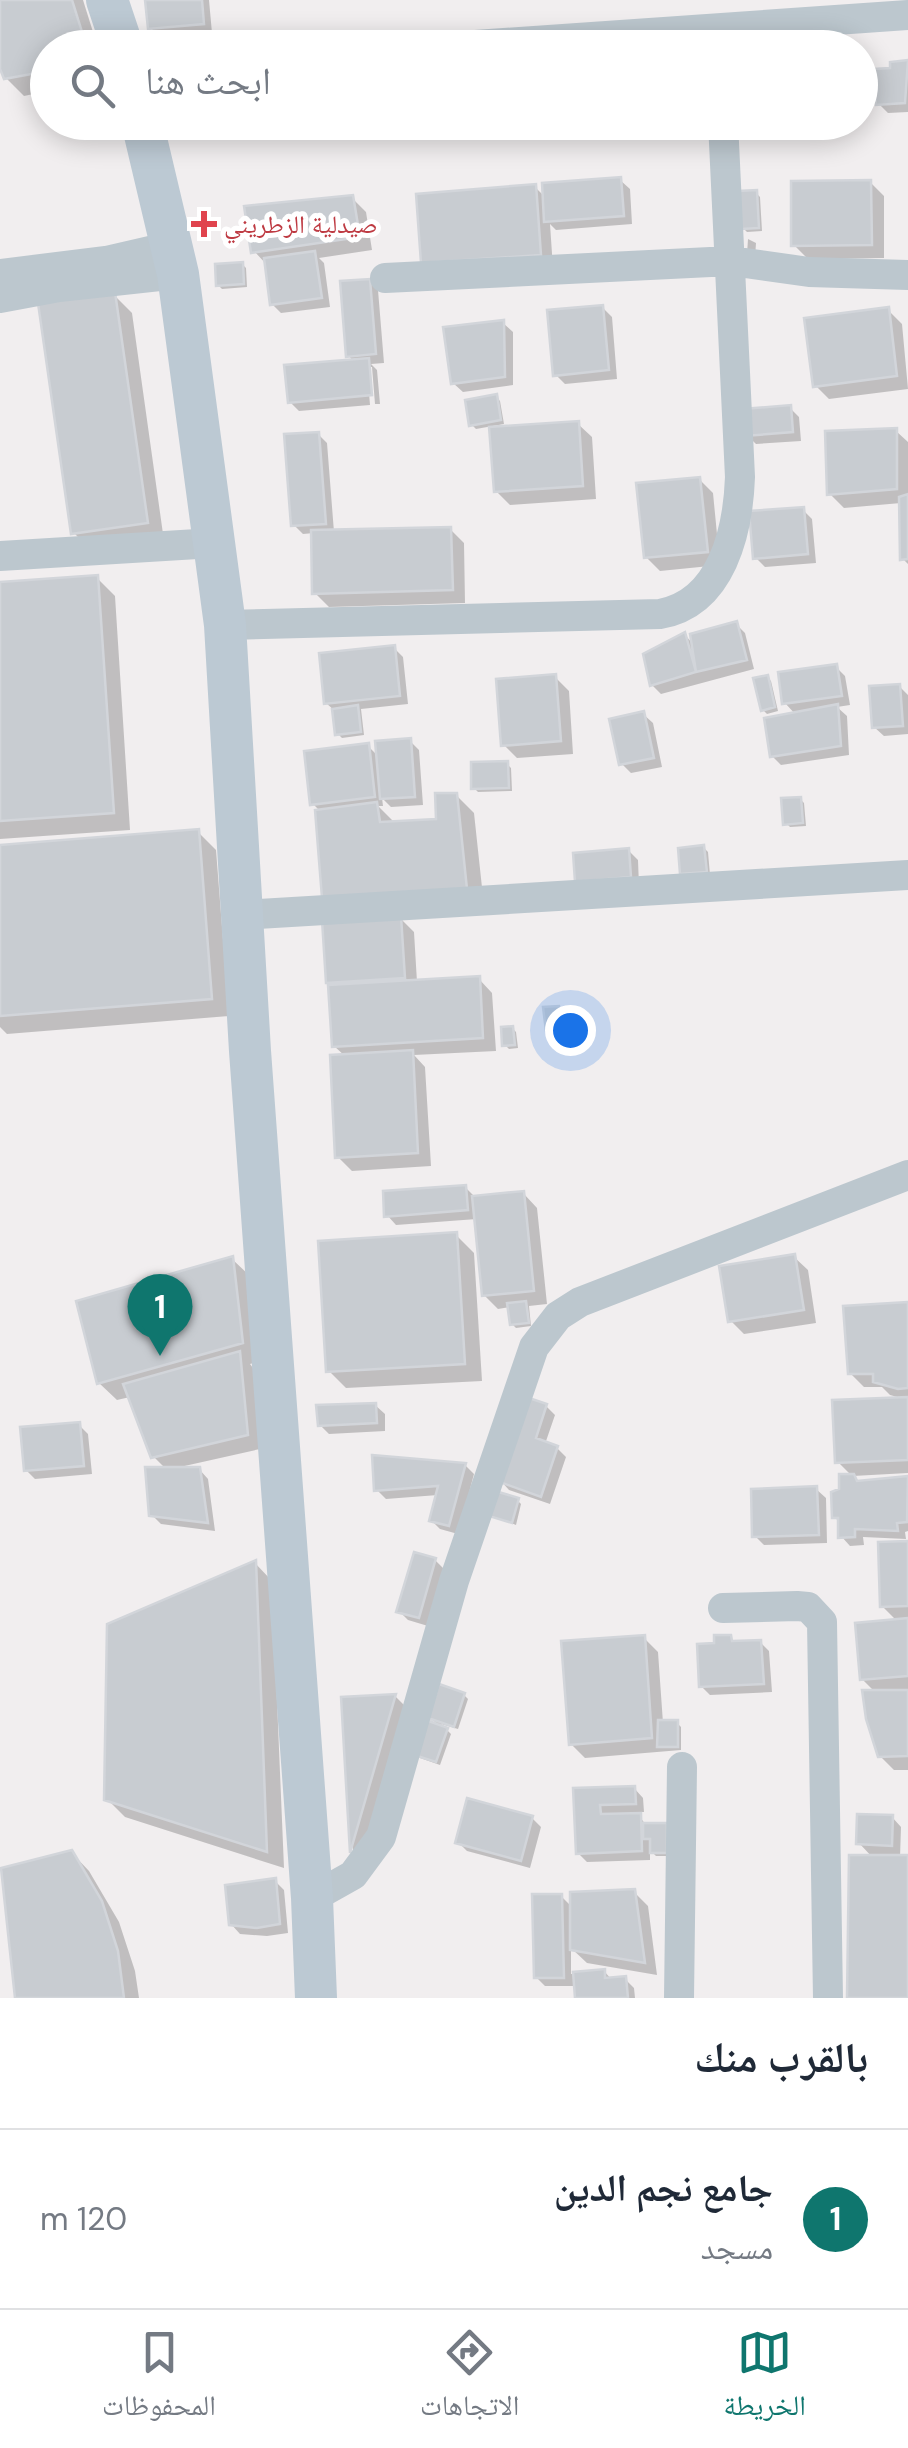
<!DOCTYPE html>
<html lang="ar">
<meta charset="utf-8">
<style>
body{margin:0;font-family:"DM Sans","Noto Naskh Arabic",sans-serif;background:#f2f2f3;color:#1f2937;direction:rtl}
.you{position:absolute;left:570px;top:1030px;width:35px;height:35px;margin:-25px;border:8px solid #fff;border-radius:50%;background:#1a73e8;box-shadow:0 0 0 15px #1a73e833}
.badge{display:grid;place-items:center;width:65px;height:65px;border-radius:50%;background:#0f766e;color:#fff;font-size:32px;font-weight:700}
.pin{position:absolute;translate:-50% -82px;filter:drop-shadow(0 2px 5px #0008)}
.pin::after{content:'';position:absolute;top:52px;width:35px;height:30px;background:inherit;clip-path:polygon(0 0,100% 0,50% 100%)}
.list{margin:0;padding:0;list-style:none}
h2{display:flex;justify-content:space-between;align-items:center;height:130px;margin:0;padding:0 40px;font-size:42px}
h2 small{font-size:32px;font-weight:400;color:#747a83}
.list li{display:grid;grid-template-columns:65px 1fr auto;gap:30px;align-items:center;box-sizing:border-box;height:180px;padding:0 40px;border-top:2px solid #e0e1e3}
.list b{display:block;font-size:38px;white-space:nowrap}
.list p{margin:0;font-size:32px;white-space:nowrap;color:#747a83}
.list em{font-size:32px;font-style:normal;color:#747a83}
.icon{flex:none;width:55px;height:55px;fill:none;stroke:currentColor;stroke-width:2;stroke-linecap:round;stroke-linejoin:round}
.map{position:relative;flex:none;width:908px;height:1998px;overflow:hidden;direction:ltr}
.search{position:absolute;background:#fff;box-shadow:0 5px 25px #0003;left:30px;right:30px;top:30px;height:110px;display:flex;align-items:center;gap:25px;box-sizing:border-box;padding:0 35px;border-radius:55px;color:#747a83;font-size:38px}
.sheet{height:310px;background:#fff}
nav{display:flex;justify-content:space-around;align-items:center;box-sizing:border-box;height:140px;border-top:2px solid #e0e1e3;background:#fff;font-size:28px;color:#747a83}
nav a{display:grid;justify-items:center;gap:5px}
nav .on{color:#0f766e}
.map>svg:first-child{display:block}
.shadow{fill:#0003}
.building{fill:#c8ccd1;stroke:#d2d5da;stroke-width:2.5}
.lines{fill:none;stroke-linecap:round;stroke-linejoin:round}
.minor{stroke:#bcc7ce;stroke-width:30}
.secondary{stroke:#bcc9d3;stroke-width:42}
.health-dot{fill:#e0444e;stroke:#fff;stroke-width:4}
.labels{text-anchor:middle;dominant-baseline:central;stroke-width:10;stroke-linejoin:round;paint-order:stroke}
.health-label{font-size:25px;fill:#be3a42;stroke:#fff;text-anchor:start}
</style>
<div class="map">
<svg width="908" height="1998" viewBox="0 0 908 1998">
<rect width="100%" height="100%" fill="#f1eeef"/>
<path class="shadow" d="M0 0H83L98 48H48V91L24 96 6 78 0 62Z
M148 0H209L212 33 160 37 151 28Z
M908 63V112L888 113 879 104 893 64Z
M620 180 630 189 632 224 556 230 550 224 553 268 437 276 535 187 545 197Z
M870 182 884 196V258L808 259 794 245Z
M756 193 760 197 762 231 747 232 743 228Z
M352 198 366 212 372 250 319 258 324 263 330 307 281 313 272 304 267 265 254 251Z
M748 239 756 243 755 258 747 254Z
M242 264 246 268 247 287 222 289 218 285Z
M369 281 378 290 384 363 371 364 377 370 380 404H375L372 367H367L370 405 299 411 290 402 354 362 349 356Z
M114 295 132 313 164 541 92 551 74 533Z
M602 307 612 317 617 379 565 384 556 375Z
M888 310 902 324 908 389 829 399 815 385Z
M503 323 513 332V385L463 392 453 383Z
M496 397 500 401 504 424 476 429 472 425Z
M790 408 799 417 801 441 756 444 747 435Z
M578 424 592 437 596 499 510 505 496 491Z
M896 431 908 442V564L902 558 901 503 844 508 830 494Z
M318 434 327 443 334 532 450 529 464 543 465 603 329 607 315 593 314 533 303 534 294 525Z
M699 479 713 493 720 565 660 571 646 557Z
M803 510 812 519 816 563 765 567 756 558Z
M97 578 115 596 130 830 0 839V584Z
M736 624 745 633 754 669 661 694 652 685 685 635 694 645Z
M394 648 403 657 408 704 361 709 364 735 342 738 338 734 335 711 326 703Z
M836 667 845 676 850 705 837 707 847 716 849 755 781 765 772 756 796 715 785 703Z
M555 677 569 691 573 754 517 758 503 744Z
M767 677 771 681 778 711 767 714 763 710Z
M899 686 908 695V734L884 736 874 727Z
M643 714 653 723 662 767 631 773 622 764Z
M410 741 419 750 423 805 391 807 382 798 383 806H378L395 823 438 821 456 795 474 813 484 906 321 812 313 804 368 746 379 757Z
M507 764 511 768 512 791 478 792 474 788Z
M800 799 804 803 806 826 790 827 786 823Z
M198 832 216 850 229 1016 7 1034 0 1027V848Z
M704 848 708 852 710 875 682 873Z
M629 851 638 860 639 886 586 890Z
M400 918 414 932 417 982 479 979 492 993 496 1051 414 1055 425 1067 431 1166 352 1171 338 1157 345 1056 334 1046V988L328 982Z
M558 1008 569 1018 570 1033 552 1034 548 1030Z
M512 1028 516 1032 518 1048 509 1049 505 1045Z
M465 1187 474 1196 524 1194 537 1208 547 1304 529 1306 531 1326 516 1328 512 1324 510 1307 498 1309 484 1295 477 1219 396 1225 387 1215Z
M456 1235 474 1253 482 1381 346 1388 328 1370Z
M794 1257 808 1270 816 1323 744 1334 730 1320Z
M232 1259 250 1276 260 1361 250 1364 253 1368 260 1449 180 1467 199 1469 208 1479 215 1531 161 1524 151 1514 166 1469 153 1456 130 1397 117 1400 99 1383Z
M908 1304V1473L853 1476 861 1483 908 1479V1531L905 1532 906 1539 863 1537 864 1545 850 1546 841 1536V1523L834 1517 841 1491 852 1476 838 1462 901 1398 890 1395 882 1387H864L850 1373Z
M375 1405 385 1414V1431L329 1434 320 1425Z
M546 1406 555 1415 545 1444 557 1448 566 1457 550 1504 509 1490 500 1480Z
M79 1425 88 1434 92 1474 35 1479 26 1470Z
M465 1465 474 1474 458 1534 440 1529 431 1520 438 1495 386 1499 377 1490Z
M816 1489 826 1498 827 1543 764 1545 755 1536Z
M517 1500 521 1504 516 1525 492 1515Z
M908 1543V1770H894L880 1756 876 1693 862 1679 897 1621 882 1606Z
M435 1560 444 1569 428 1626 408 1620 399 1611Z
M255 1563 272 1581 284 1868 125 1817 107 1799Z
M730 1637 737 1644 760 1642 769 1651 772 1692 710 1695 701 1686 717 1645Z
M644 1638 658 1652 663 1723H677L681 1727V1750L585 1758 571 1744Z
M464 1695 468 1699 458 1729 441 1724 451 1734 440 1765 420 1758 416 1754 441 1728 431 1718Z
M395 1696 409 1710 365 1862 353 1850 343 1700Z
M634 1788 643 1798 644 1812H636L670 1856H656L650 1850V1860L587 1862 578 1853 576 1791Z
M892 1817 901 1827 900 1858 908 1857V1998H849L873 1858 859 1843Z
M532 1818 541 1827 530 1868 467 1851 458 1842Z
M71 1852 89 1871 119 1922 135 1971 139 1998H17Z
M275 1881 284 1890 288 1933 267 1936 240 1934 231 1924Z
M634 1892 648 1906 657 1975 587 1963 571 1948V1974L604 1971 612 1980 625 1979 634 1988 635 1998H577L576 1986H545L536 1977 561 1896 572 1907Z"/>
<path class="building" d="M0 0H72L87 48H48V71L4 79 0 69Z
M145 0H202L204 24 148 29Z
M908 60 905 103 876 105 874 69 890 68V62Z
M621 177 624 216 544 222 542 183Z
M871 180 872 245 791 246V181Z
M536 184 541 255 421 263 416 194Z
M757 190 759 228 741 229 738 191Z
M353 195 360 237 251 253 244 206Z
M315 251 322 298 270 305 264 258Z
M243 262 244 284 216 286 215 264Z
M370 279 376 354 346 357 340 281Z
M115 292 148 523 71 534 38 303Z
M603 305 609 370 553 376 547 310Z
M889 307 897 376 813 387 804 318Z
M504 320 505 377 451 384 443 327Z
M369 358 372 395 288 403 284 365Z
M497 394 501 420 469 426 465 400Z
M791 405 793 432 745 436 743 409Z
M579 421 583 486 494 492 489 427Z
M897 428V489L827 495 825 431Z
M319 432 326 524 291 526 284 434Z
M700 477 708 552 644 558 636 483Z
M908 494V559L900 560 899 497Z
M804 507 808 554 753 559 749 511Z
M451 527 453 590 312 594 311 530Z
M98 575 114 813 0 821V582Z
M737 621 747 660 696 672 690 634Z
M685 632 696 672 650 686 643 654Z
M395 645 400 696 324 704 319 653Z
M837 664 842 696 782 704 778 672Z
M556 674 561 741 501 746 496 679Z
M768 675 775 707 761 711 753 678Z
M900 684 903 726 872 728 869 686Z
M838 704 841 746 770 757 764 718Z
M358 705 361 732 335 735 332 709Z
M644 711 654 758 619 765 609 719Z
M411 738 415 797 380 799 375 741Z
M369 743 375 797 310 805 304 751Z
M508 761 509 788 471 789V762Z
M435 793H457L467 889 322 898 315 810 377 802 380 822 436 819Z
M801 797 803 823 783 825 781 798Z
M199 829 212 999 0 1016V845Z
M704 845 707 872 680 874 678 848Z
M629 848 631 877 575 882 573 853Z
M401 916 405 978 326 983 322 920Z
M480 976 483 1038 332 1047 328 985Z
M559 1006 560 1012 566 1011 567 1030 546 1031 543 1007Z
M513 1026 515 1045 502 1046 501 1027Z
M413 1050 418 1153 335 1158 330 1055Z
M466 1185 468 1210 384 1217 383 1191Z
M524 1191 534 1291 482 1296 472 1196Z
M457 1232 465 1364 326 1372 318 1241Z
M795 1254 804 1310 728 1322 719 1266Z
M233 1256 243 1343 97 1384 76 1301Z
M526 1301 529 1323 510 1325 507 1303Z
M908 1302V1388L898 1389 873 1382V1374H848L843 1306Z
M240 1351 248 1435 151 1458 123 1384Z
M526 1397 547 1404 536 1438 558 1446 541 1497 497 1481Z
M908 1397V1460L835 1463 832 1400Z
M376 1403 377 1423 318 1426 316 1405Z
M80 1422 84 1466 24 1471 20 1427Z
M372 1455 466 1463 449 1526 429 1521 438 1486 374 1491Z
M145 1467H200L208 1523 149 1516Z
M839 1474H854L857 1481 908 1476 907 1522 897 1523 898 1531 855 1529V1537L838 1538V1518H832L831 1492 839 1489Z
M817 1486 819 1535 752 1537 751 1489Z
M495 1491 519 1498 512 1523 489 1516Z
M908 1541V1606L880 1607 878 1542Z
M414 1552 436 1558 419 1618 396 1612Z
M256 1560 267 1852 104 1800 107 1624Z
M908 1618V1676L860 1680 855 1623Z
M645 1635 652 1738 569 1745 561 1641Z
M714 1635H731L732 1641 761 1640 764 1684 699 1687 697 1644 714 1643Z
M439 1684 465 1693 454 1727 428 1718Z
M862 1690H908V1756L878 1757 866 1719Z
M396 1694 350 1853 341 1697Z
M426 1720 448 1728 436 1762 414 1755Z
M658 1720H678V1747H657Z
M635 1786 636 1804 600 1805 601 1814 641 1813 642 1851 576 1854 573 1788Z
M467 1798 533 1816 521 1861 455 1843Z
M857 1814 893 1815 892 1846 856 1844Z
M643 1823H667V1853H650V1839H643Z
M72 1850 102 1901 118 1951 124 1998H15L1 1868Z
M849 1855H908V1998H847Z
M276 1878 280 1924 257 1928 229 1925 225 1885Z
M635 1889 645 1963 570 1950V1892Z
M532 1894H562L564 1978H534Z
M605 1969V1978L626 1976 628 1998H575L573 1972Z"/>
<g class="lines">
<path class="minor" d="M432 48 908 15
M0 274 106 261 171 246
M385 278 731 261 809 272 908 275
M0 298 59 287 178 274
M0 556 214 543
M225 625 660 614C722 603 738 531 740 477L723 122
M242 915 908 875
M723 1608 797 1606 808 1607 822 1622 828 1998
M312 1898 353 1875 381 1837 454 1581 534 1347 558 1316 580 1302 908 1175
M679 1998 682 1767"/>
<path class="secondary" d="M107 0 123 48
M142 122 178 274 225 625 250 1051 312 1898 316 1998"/>
</g>
<path class="health-dot" d="M199 209h10v10h10v10h-10v10h-10v-10h-10v-10h10z"/>
<g class="labels">
<g class="health-label">
<text x="224" y="224">صيدلية الزطريني</text>
</g>
</g>
</svg>
<div class="you"></div>
<div class="pin badge" style="left:160px;top:1356px">1</div>
<div class="search"><svg class="icon" aria-label="search" viewBox="0 0 24 24"><circle cx="10" cy="10" r="6"/><path d="M15 15l6 6"/></svg>ابحث هنا</div>
</div>
<section class="sheet">
<h2>بالقرب منك<small></small></h2>
<ul class="list">
<li><span class="badge">1</span><div><b>جامع نجم الدين</b><p>مسجد</p></div><em>120 m</em></li>
</ul>
</section>
<nav>
<a class="on"><svg class="icon" aria-label="map" viewBox="0 0 24 24"><path d="M3 6l6-2 6 2 6-2v14l-6 2-6-2-6 2zM9 4v14M15 6v14"/></svg>الخريطة</a>
<a><svg class="icon" aria-label="directions" viewBox="0 0 24 24"><path d="M12 3l9 9-9 9-9-9zM9 14v-3h6M13 9l2 2-2 2"/></svg>الاتجاهات</a>
<a><svg class="icon" aria-label="saved" viewBox="0 0 24 24"><path d="M7 4h10v16l-5-4-5 4z"/></svg>المحفوظات</a>
</nav>
